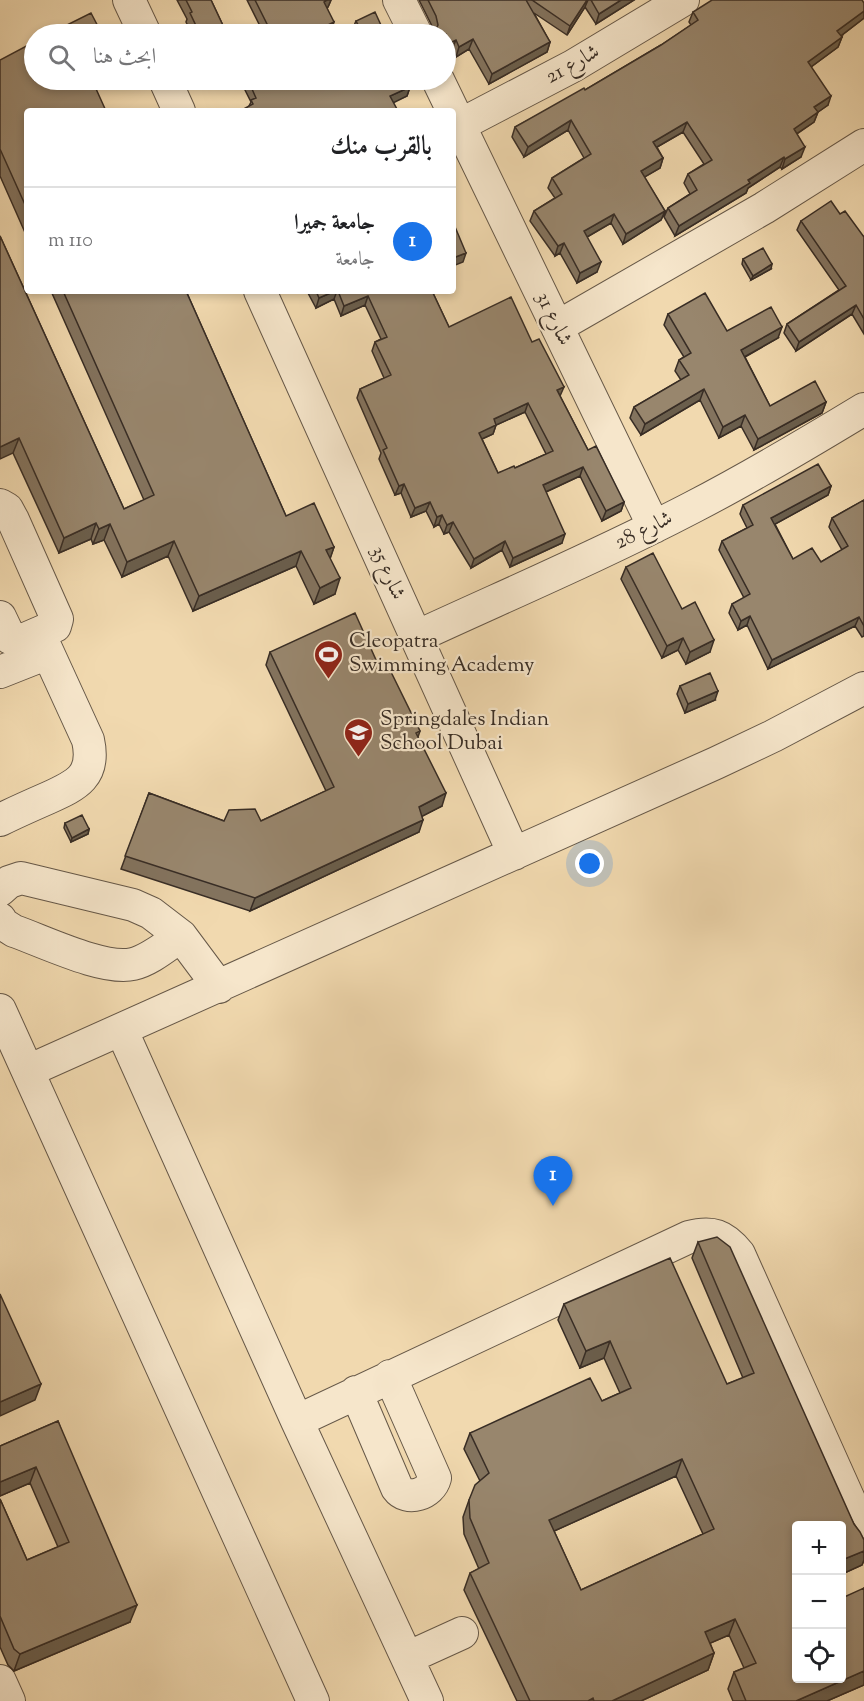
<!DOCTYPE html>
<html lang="ar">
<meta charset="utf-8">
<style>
body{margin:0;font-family:"Sorts Mill Goudy",Amiri,serif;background:#f2f2f2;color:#202124;direction:rtl}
.controls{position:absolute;right:18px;bottom:18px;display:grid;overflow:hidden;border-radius:6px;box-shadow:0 3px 9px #0003}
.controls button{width:54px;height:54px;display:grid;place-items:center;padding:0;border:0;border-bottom:2px solid #e0e0e0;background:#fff;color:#202124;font:30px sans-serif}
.you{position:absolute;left:590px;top:864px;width:21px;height:21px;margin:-15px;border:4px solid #fff;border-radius:50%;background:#1a73e8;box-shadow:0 0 0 9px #1a73e833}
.badge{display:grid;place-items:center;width:39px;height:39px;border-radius:50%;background:#1a73e8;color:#fff;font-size:20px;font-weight:700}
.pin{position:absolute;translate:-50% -50px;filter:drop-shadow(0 2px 3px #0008)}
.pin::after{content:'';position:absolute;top:32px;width:21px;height:18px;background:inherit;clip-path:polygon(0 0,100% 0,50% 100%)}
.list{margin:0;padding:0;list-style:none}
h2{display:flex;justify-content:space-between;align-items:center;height:78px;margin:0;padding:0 24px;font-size:26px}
h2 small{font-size:20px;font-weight:400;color:#757577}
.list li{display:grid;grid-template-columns:39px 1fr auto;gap:18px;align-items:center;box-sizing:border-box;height:108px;padding:0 24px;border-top:2px solid #e0e0e0}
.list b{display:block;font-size:22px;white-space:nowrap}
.list p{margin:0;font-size:20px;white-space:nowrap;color:#757577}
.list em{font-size:20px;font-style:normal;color:#757577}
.icon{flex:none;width:33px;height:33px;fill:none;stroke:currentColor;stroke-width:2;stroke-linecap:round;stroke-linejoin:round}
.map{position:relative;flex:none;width:864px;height:1701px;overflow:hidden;direction:ltr}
.search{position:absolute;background:#fff;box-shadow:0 3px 9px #0003;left:24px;top:24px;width:432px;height:66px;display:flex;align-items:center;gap:15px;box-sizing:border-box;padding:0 21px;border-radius:33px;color:#757577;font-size:22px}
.panel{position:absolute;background:#fff;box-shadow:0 3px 9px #0003;left:24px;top:108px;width:432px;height:186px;border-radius:6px;direction:rtl}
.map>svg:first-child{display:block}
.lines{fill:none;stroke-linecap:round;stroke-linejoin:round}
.minor-casing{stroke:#665848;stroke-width:34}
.minor{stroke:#f6e6cb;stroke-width:32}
.wall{fill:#83735e;stroke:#382d25;stroke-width:1.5;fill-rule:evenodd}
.shaded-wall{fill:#6a5e4c;stroke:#382d25;stroke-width:1.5}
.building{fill:#98866d;stroke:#382d25;stroke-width:1.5;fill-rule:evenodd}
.labels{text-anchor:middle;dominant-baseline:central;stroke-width:4.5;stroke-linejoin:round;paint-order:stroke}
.street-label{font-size:21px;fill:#382d25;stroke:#f6e6cb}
.poi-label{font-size:21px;fill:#382d25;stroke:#f6e6cb;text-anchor:start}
</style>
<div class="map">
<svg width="864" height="1701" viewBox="0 0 864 1701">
<rect width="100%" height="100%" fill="#f1d9af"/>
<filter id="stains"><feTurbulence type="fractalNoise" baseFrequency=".00333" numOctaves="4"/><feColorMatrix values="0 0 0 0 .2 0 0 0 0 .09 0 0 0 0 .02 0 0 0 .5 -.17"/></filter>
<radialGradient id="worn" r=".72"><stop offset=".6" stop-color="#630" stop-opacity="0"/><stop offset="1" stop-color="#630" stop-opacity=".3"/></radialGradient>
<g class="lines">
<defs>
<path id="minor" d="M129 0 145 34
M399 0 416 34
M165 80 179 111
M438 80 453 111
M453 112 654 527
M460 125 573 66 683 0
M260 291 514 854
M557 327 764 208 864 145
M0 505 7 509 13 520 57 619 55 626 18 642 10 638 0 617
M416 637C509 594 603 554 693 507 751 477 808 443 864 409
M0 672 48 653
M0 820C16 812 32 805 48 798 77 785 96 776 88 740L39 633
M0 890 9 882 21 878 133 905 151 913 181 936 219 987
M0 919 3 924 14 931C43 941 104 971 133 964 150 960 166 946 181 936
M0 1010 313 1701
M122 1031 297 1421 427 1701
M28 1071 716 763 773 736 864 688
M356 1392 397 1488C407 1502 431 1494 435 1478L390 1376
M297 1421 689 1237C712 1231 724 1235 739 1254L864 1533
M407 1658 462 1633
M0 1681 9 1701"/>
</defs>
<use href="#minor" class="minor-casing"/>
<use href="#minor" class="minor"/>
</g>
<path class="wall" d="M177 0H211L227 34H192L186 22 187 19Z
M247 0H331L328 7H327L331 32 325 34H264Z
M419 0H634L596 24 585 7 567 35 534 13 550 42 547 52 489 84 469 49 456 57 446 34H434L432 26Z
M693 12 864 18 841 36 842 37 838 47 811 67 828 105 818 112 814 122 797 134 801 157 782 169 780 167 748 188 746 193 675 236 664 217 668 208 690 194 684 183 688 174 704 164 683 132 657 147 663 158 660 168 644 177 665 211 661 220 623 244 611 223 587 237 597 272 577 283 560 253 555 256 530 221 534 211 555 198 548 188 552 178 584 158 568 130 524 157 512 137 515 127 585 90 661 45 691 25 689 22Z
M356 21 385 34H355L352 30Z
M0 60 27 111V237L0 176Z
M240 80H407L410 87 407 96 393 102 249 106 251 102Z
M840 214 864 237V334L852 314 796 351 784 333 787 324 839 290 797 230 801 221Z
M0 236 124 509 144 500 51 291H186L286 516 334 547 330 558 335 594 314 604 296 566 193 611 168 556 122 577 104 540 93 544 91 539 59 553 13 453Z
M743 259 771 269 751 280 742 264Z
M309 291H432L449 327 532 342 588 450 624 502 621 511 602 521 580 476 546 492 562 543 510 567 502 550 471 568 449 532 444 534 439 524 434 527 426 511 411 517 401 493 395 495 379 459 381 453 357 398 360 389 384 378 372 351 375 342 381 339 365 305 341 316 334 299 316 308 308 293ZM525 412 546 454 515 468 498 473 482 439 493 434 496 425Z
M668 314 727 331 778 338 745 357 770 406 826 402 822 413 754 450 741 426 719 438 700 400 641 435 630 418 634 407 681 380 675 371 679 360 684 357 664 325Z
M831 486 828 495 775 524 793 559 821 562 842 550 829 527 832 518 864 500V636L862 637 855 626 768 669 747 625 738 630 729 613 732 604 744 598 719 550 722 541 747 528 740 514 743 505Z
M626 567 682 609 710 652 686 664 678 650 662 658 621 579Z
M270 652 381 671 420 731 418 737 442 806 422 816 419 832 250 911 121 869 149 793 224 821H261L326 791 266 665Z
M680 686 715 700 685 713 677 694Z
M65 823 89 829 88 834 71 842 64 828Z
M698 1242 854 1524 864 1540V1560L862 1565 842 1574V1526H796V1678L864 1588V1685L827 1701H733L728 1689 734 1672 744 1668 729 1635 710 1643 714 1653 708 1670 641 1701H517L464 1590 470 1573 479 1569 464 1534 463 1517 469 1500 480 1481 464 1449 470 1433 602 1401 620 1393 604 1358 580 1368 558 1320 564 1304 727 1384 743 1378 692 1258ZM676 1476 703 1534 581 1590 554 1531Z
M58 1421 130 1622 14 1671 8 1665 0 1647V1499L27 1560 58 1547 30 1483 0 1496V1446Z"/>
<path class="shaded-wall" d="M327 0H331L328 7 321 11 324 2Z
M587 0H588L585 7 567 35 570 26Z
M621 0H634L596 24 599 14Z
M864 11V18L834 41 837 31Z
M334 22 331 32 325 34H312V33Z
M842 37 838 47 804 72 808 62Z
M473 39 469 49 456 57 459 47Z
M456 40 452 49 446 53V45Z
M550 42 547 52 489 84 492 74Z
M410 87 407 96 387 106 390 96Z
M831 96 828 105 811 117 814 107Z
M818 112 814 122 790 138 794 129Z
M571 120 568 130 524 157 528 147Z
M687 122 683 132 650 151 653 142Z
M805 147 801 157 782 169 785 159Z
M784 157 780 167 748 188 746 193 675 236 679 226Z
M663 158 660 168 638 181 641 171Z
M665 211 661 220 623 244 626 234Z
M614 214 611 223 580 241 584 231Z
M564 243 560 253 555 256 558 246Z
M466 253 463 262 453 266V258Z
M601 262 597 272 577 283 580 273Z
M772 264 771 269 751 280 753 276Z
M335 291H337L334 299 316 308 319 298Z
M368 296 365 305 341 316 344 306Z
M856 305 852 314 796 351 799 342Z
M782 327 778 338 737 361 741 350Z
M564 387 560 396 557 390Z
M704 389 700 400 641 435 645 424Z
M826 402 822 413 754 450 758 439Z
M528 403 525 412 496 425 493 434 475 442 479 433 494 419Z
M745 415 741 426 719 438 723 427Z
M19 438 13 453 0 459V447Z
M583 467 580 476 539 495 543 485Z
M404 484 401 493 395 495 399 486Z
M831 486 828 495 768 528 771 518Z
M430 502 426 511 411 517 415 508Z
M624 502 621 511 602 521 606 511Z
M442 515 439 524 434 527 437 517Z
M453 522 449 532 444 534 447 525Z
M96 523 91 539 59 553 64 538Z
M110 524 104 540 93 544 99 529Z
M565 534 562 543 510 567 513 558Z
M174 541 168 556 122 577 127 562Z
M505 541 502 550 471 568 474 559Z
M334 547 329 562 326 550Z
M301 551 296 566 193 611 199 596Z
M340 578 335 594 314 604 320 588Z
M750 616 747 625 738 630 741 621Z
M859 617 855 626 768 669 772 660Z
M683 638 678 650 662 658 667 646Z
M714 640 710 652 686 664 690 652Z
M718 691 715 700 685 713 688 704Z
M446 793 442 806 415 820 419 807Z
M423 820 419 832 250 911 255 898Z
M89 829 88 834 71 842 72 838Z
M610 1341 604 1358 580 1368 586 1351Z
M41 1384 35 1400 0 1416V1402Z
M682 1459 676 1476 543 1536 549 1520Z
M36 1467 30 1483 0 1496V1482Z
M864 1551V1560L862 1565 842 1574V1560Z
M137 1605 130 1622 14 1671 20 1654Z
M735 1619 729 1635 699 1648 705 1632Z
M714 1653 708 1670 641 1701H612Z
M864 1671V1685L827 1701H796Z"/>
<path class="building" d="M186 0H211L227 34H200L190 13 192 12Z
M255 0H327L324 2 334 22 312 33 313 34H270H272Z
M428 0H526L550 42 492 74 473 39 459 47 456 40 446 45V34H436L435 32 438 25 436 16Z
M532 0H587L570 26Z
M591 0H621L599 14Z
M712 0H862L864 3V11L837 31 842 37 808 62 831 96 814 107 818 112 794 129 805 147 785 159 784 157 748 180 750 183 679 226 668 208 697 190 688 174 712 160 687 122 653 142 663 158 641 171 665 211 626 234 614 214 584 231 601 262 580 273 564 243 558 246 534 211 562 194 552 178 591 154 571 120 528 147 515 127 584 88 585 90 661 45 698 20 693 12Z
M375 12 385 34H363L356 21Z
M91 13 102 34H49Z
M34 42V80H92L106 111H27V209L0 149V60Z
M248 80H407L410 87 390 96 398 111H240L253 104 251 100 256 98Z
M831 201 840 214 845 211 864 237V319L856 305 799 342 787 324 846 286 801 221Z
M453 222 466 253 453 258Z
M0 236 124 509 154 495 63 291H186L286 516 314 503 334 547 326 550 340 578 320 588 301 551 199 596 174 541 127 562 110 524 99 529 96 523 64 538 19 438 0 447Z
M763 248 772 264 753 276 743 259Z
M316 291H335L319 298Z
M338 291H432L449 327 511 297 532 342 539 339 564 387 557 390 588 450 596 446 624 502 606 511 583 467 543 485 565 534 513 558 505 541 474 559 453 522 447 525 442 515 437 517 430 502 415 508 404 484 399 486 383 450 387 448 360 389 391 375 375 342 387 337 368 296 344 306ZM528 403 553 451 515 468 514 466 498 473 479 433 496 425 494 419Z
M705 293 727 331 771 307 782 327 741 350 770 406 815 381 826 402 758 439 745 415 723 427 704 389 645 424 634 407 689 375 679 360 691 353 668 314Z
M818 464 831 486 771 518 793 559 812 548 821 562 848 546 832 518 864 500V626L859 617 772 660 750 616 741 621 732 604 750 594 722 541 753 525 743 505Z
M653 553 682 609 695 602 714 640 690 652 683 638 667 646 626 567Z
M355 613 381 671 389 668 420 731 416 733 446 793 419 807 423 820 255 898 125 856 149 793 224 821 229 810 255 809 261 821 334 787 270 652Z
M710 673 718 691 688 704 680 686Z
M82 815 89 829 72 838 65 823Z
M717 1237 730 1247 854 1524 860 1532 864 1540V1551L842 1560V1526H796V1678H842V1598L864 1588V1671L796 1701H746L734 1672 756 1663 735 1619 705 1632 714 1653 612 1701H594L593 1698 588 1701H530L470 1573 489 1563 470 1518 469 1500 475 1485 489 1473 470 1433 590 1378 602 1401 631 1388 610 1341 586 1351 564 1304 670 1258 727 1384 754 1373 698 1242ZM682 1459 714 1529 581 1590 549 1520Z
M0 1294 41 1384 0 1402Z
M58 1421 137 1605 20 1654 14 1649 0 1616V1499L27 1560 69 1542 36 1467 0 1482V1446Z"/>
<defs>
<symbol id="stadium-pin" viewBox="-11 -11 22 30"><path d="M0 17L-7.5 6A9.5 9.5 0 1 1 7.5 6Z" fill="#8f2418" stroke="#f6e6cb"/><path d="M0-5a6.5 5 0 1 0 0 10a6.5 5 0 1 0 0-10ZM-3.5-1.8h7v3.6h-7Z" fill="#fff"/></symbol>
<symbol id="school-pin" viewBox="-11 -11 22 30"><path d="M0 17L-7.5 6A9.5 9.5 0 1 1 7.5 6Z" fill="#8f2418" stroke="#f6e6cb"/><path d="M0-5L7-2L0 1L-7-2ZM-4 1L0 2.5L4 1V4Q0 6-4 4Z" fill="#fff"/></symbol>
</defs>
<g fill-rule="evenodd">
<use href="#stadium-pin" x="312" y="638" width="33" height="45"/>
<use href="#school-pin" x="342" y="716" width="33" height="45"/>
</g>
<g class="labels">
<g class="street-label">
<text transform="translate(573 65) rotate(-29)">شارع 21</text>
<text transform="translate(553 319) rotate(64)">شارع 31</text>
<text transform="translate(644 531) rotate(-26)">شارع 28</text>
<text transform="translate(387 573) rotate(66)">شارع 35</text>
</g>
<g class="poi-label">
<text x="349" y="642">Cleopatra<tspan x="349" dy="24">Swimming Academy</tspan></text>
<text x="380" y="720">Springdales Indian<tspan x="380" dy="24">School Dubai</tspan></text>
</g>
</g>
<rect width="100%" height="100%" filter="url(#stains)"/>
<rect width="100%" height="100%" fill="url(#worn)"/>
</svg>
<div class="controls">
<button>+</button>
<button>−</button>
<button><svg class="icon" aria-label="locate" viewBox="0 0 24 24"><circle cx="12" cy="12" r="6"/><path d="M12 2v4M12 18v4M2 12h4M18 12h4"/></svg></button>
</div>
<div class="you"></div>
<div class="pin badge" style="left:553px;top:1206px">1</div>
<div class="search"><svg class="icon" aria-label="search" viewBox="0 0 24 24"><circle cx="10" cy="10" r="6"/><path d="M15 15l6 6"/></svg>ابحث هنا</div>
<section class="panel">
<h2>بالقرب منك<small></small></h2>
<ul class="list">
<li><span class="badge">1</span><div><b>جامعة جميرا</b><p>جامعة</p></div><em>110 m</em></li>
</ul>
</section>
</div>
